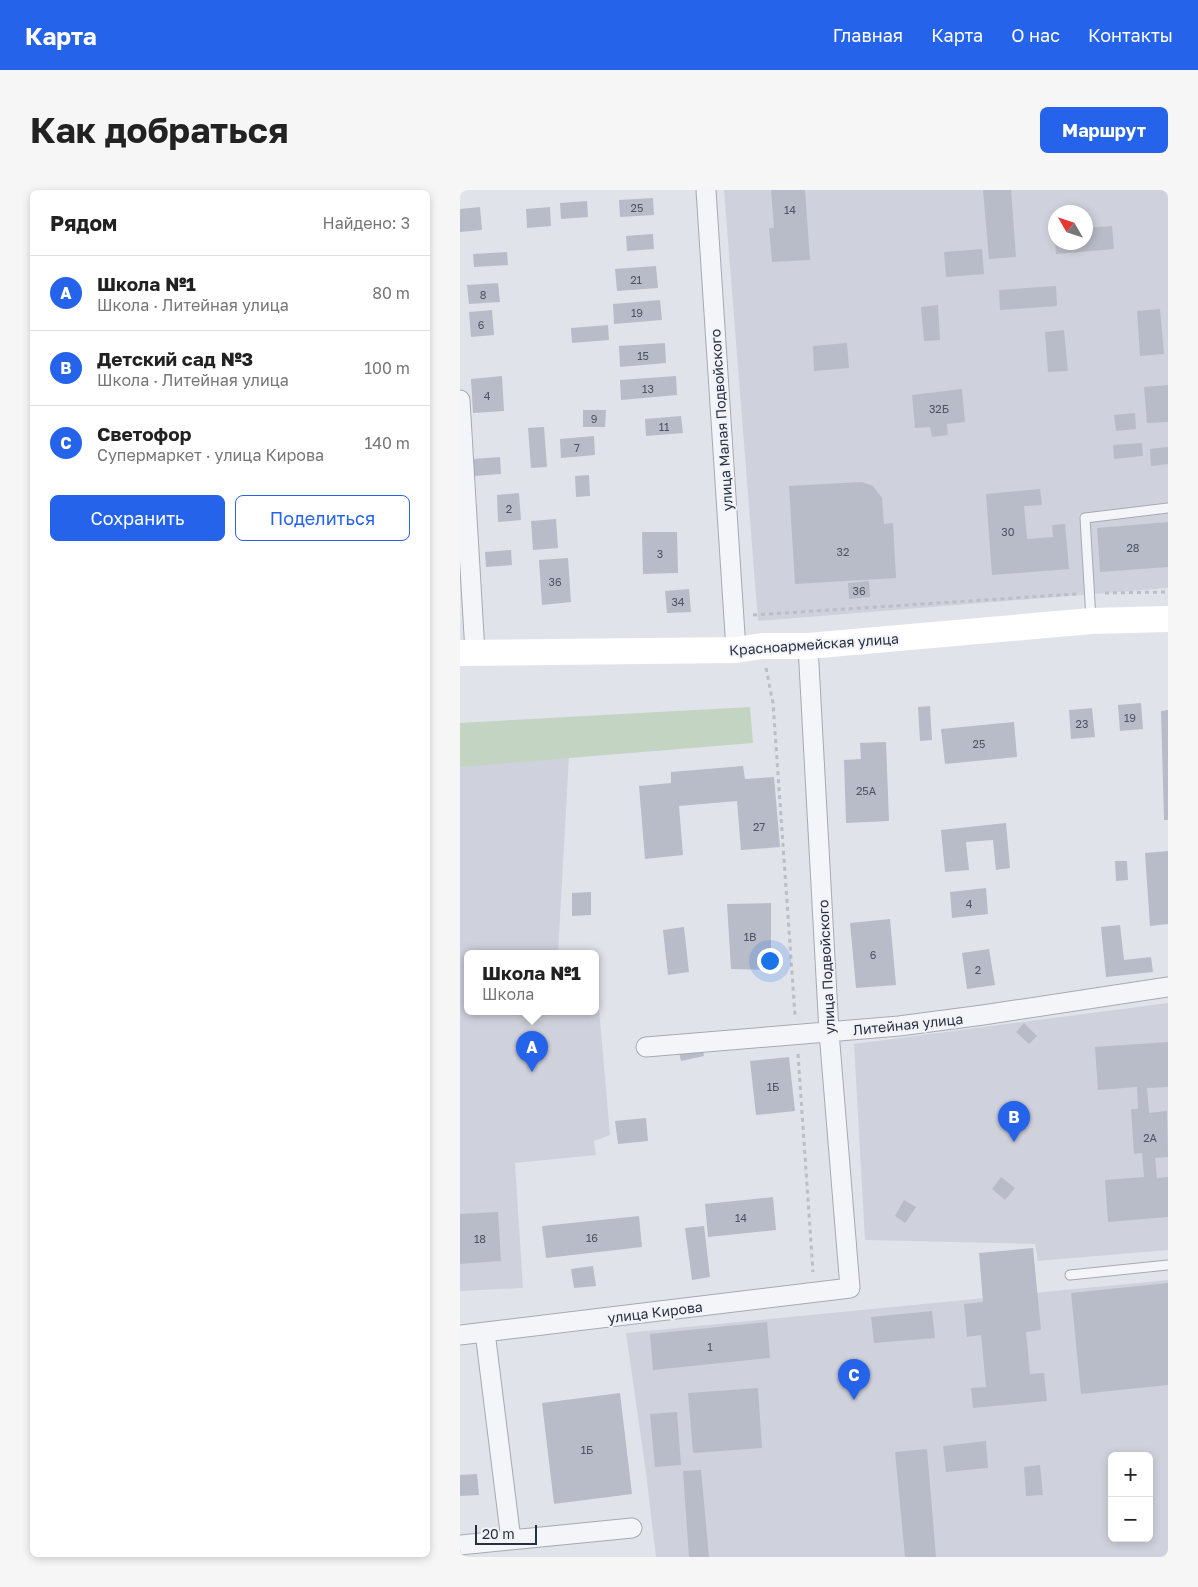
<!DOCTYPE html>
<html lang="ru">
<meta charset="utf-8">
<style>
body{margin:0;font-family:"Golos Text",sans-serif;background:#f6f6f6;color:#222}
.controls{position:absolute;right:15px;bottom:15px;display:grid;overflow:hidden;border-radius:8px;box-shadow:0 2px 8px #0003}
.controls button{width:45px;height:45px;display:grid;place-items:center;padding:0;border:0;border-bottom:1px solid #e0e0e0;background:#fff;color:#222;font:25px sans-serif}
.compass{position:absolute;left:588px;top:15px;width:45px;height:45px;border-radius:50%;background:#fff;box-shadow:0 2px 8px #0003;rotate:309deg}
.scale{position:absolute;left:15px;bottom:12px;width:62px;box-sizing:border-box;padding-left:5px;border:2px solid #292f43;border-top:0;font-size:14px;line-height:18px;white-space:nowrap;color:#292f43;-webkit-text-stroke:4px #f1f3f7;paint-order:stroke}
.you{position:absolute;left:309px;top:770px;width:18px;height:18px;margin:-12px;border:4px solid #fff;border-radius:50%;background:#1a73e8;box-shadow:0 0 0 8px #1a73e833}
.badge{display:grid;place-items:center;width:32px;height:32px;border-radius:50%;background:#2563eb;color:#fff;font-size:16px;font-weight:700}
.pin{position:absolute;translate:-50% -41px;filter:drop-shadow(0 1px 2px #0008)}
.pin::after{content:'';position:absolute;top:26px;width:18px;height:15px;background:inherit;clip-path:polygon(0 0,100% 0,50% 100%)}
.popup{position:absolute;left:4px;top:760px;width:135px;height:65px;box-sizing:border-box;display:grid;place-content:center;border-radius:8px;background:#fff;filter:drop-shadow(0 1px 4px #0005);font-size:16px;white-space:nowrap;color:#767676}
.popup b{font-size:19px;color:#222}
.popup::after{content:'';position:absolute;left:50%;top:100%;margin-left:-10px;border:10px solid transparent;border-top-color:#fff}
.list{margin:0;padding:0;list-style:none}
h2{display:flex;justify-content:space-between;align-items:center;height:65px;margin:0;padding:0 20px;font-size:21px}
h2 small{font-size:16px;font-weight:400;color:#767676}
.list li{display:grid;grid-template-columns:32px 1fr auto;gap:15px;align-items:center;box-sizing:border-box;height:75px;padding:0 20px;border-top:1px solid #e0e0e0}
.list b{display:block;font-size:19px;white-space:nowrap}
.list p{margin:0;font-size:16px;white-space:nowrap;color:#767676}
.list em{font-size:16px;font-style:normal;color:#767676}
.actions{display:flex;gap:10px;padding:15px 20px}
.actions a{flex:1;padding:11px 0;border:1px solid #2563eb;border-radius:8px;text-align:center;font-size:18px;color:#2563eb}
.actions .main{background:#2563eb;color:#fff}
.map{position:relative;flex:none;width:708px;height:1367px;overflow:hidden;border-radius:8px}
header{display:flex;align-items:center;gap:30px;box-sizing:border-box;height:70px;padding:0 25px;background:#2563eb;color:#fff}
header strong{font-size:24px}
nav{display:flex;gap:28px;margin-inline-start:auto;font-size:18px}
.intro{display:flex;align-items:center;justify-content:space-between;box-sizing:border-box;height:120px;padding:0 30px}
h1{margin:0;font-size:35px}
.button{padding:12px 22px;border-radius:8px;background:#2563eb;color:#fff;font-size:18px;font-weight:700}
main{display:flex;gap:30px;padding:0 30px}
aside{flex:1;background:#fff;border-radius:8px;box-shadow:0 2px 8px #0003}
.map>svg:first-child{display:block}
.built{fill:#cfd2dc;fill-rule:evenodd}
.green{fill:#c4d4c2}
.building{fill:#b8bcc8}
.lines{fill:none;stroke-linecap:round;stroke-linejoin:round}
.lane-casing{stroke:#a6a9b5;stroke-width:11}
.street-casing{stroke:#a6a9b5;stroke-width:21}
.path{stroke:#bbbec5;stroke-width:3;stroke-dasharray:4 4;stroke-linecap:butt}
.lane{stroke:#f4f5f8;stroke-width:9}
.street{stroke:#f4f5f8;stroke-width:19}
.secondary{stroke:#fff;stroke-width:26}
.labels{text-anchor:middle;dominant-baseline:central;stroke-width:4;stroke-linejoin:round;paint-order:stroke}
.number-label{font-size:11px;fill:#4d5264}
.street-label{font-size:14px;fill:#292f43;stroke:#f1f3f7}
</style>
<header>
<strong>Карта</strong>
<nav><a>Главная</a><a>Карта</a><a>О нас</a><a>Контакты</a></nav>
</header>
<div class="intro"><h1>Как добраться</h1><a class="button">Маршрут</a></div>
<main>
<aside>
<h2>Рядом<small>Найдено: 3</small></h2>
<ul class="list">
<li><span class="badge">A</span><div><b>Школа №1</b><p>Школа · Литейная улица</p></div><em>80 m</em></li>
<li><span class="badge">B</span><div><b>Детский сад №3</b><p>Школа · Литейная улица</p></div><em>100 m</em></li>
<li><span class="badge">C</span><div><b>Светофор</b><p>Супермаркет · улица Кирова</p></div><em>140 m</em></li>
</ul>
<div class="actions"><a class="main">Сохранить</a><a>Поделиться</a></div>
</aside>
<div class="map">
<svg width="708" height="1367" viewBox="0 0 708 1367">
<rect width="100%" height="100%" fill="#e1e3ea"/>
<path class="built" d="M264 0H708V398L298 431ZM596 22H626V52H596Z
M109 566 98 763H8V821H136V812L139 818 150 945 134 951 136 965 55 973 63 1098 0 1101V575Z
M708 813V1060L578 1071 575 1054 405 1050 394 854Z
M708 1090V1367H196L186 1283 166 1143ZM652 1266H689V1348H652Z"/>
<path class="green" d="M290 517 293 553 0 577V533Z"/>
<path class="building" d="M311 0H345L350 70 312 72 309 38H314Z
M523 0H551L556 67 529 69Z
M193 8 194 25 160 27 159 10Z
M127 11 128 27 101 29 100 13Z
M20 17 22 40 0 42V19Z
M90 17 91 36 67 38 66 19Z
M652 36 654 59 596 64 595 52H626V38Z
M193 44 194 59 167 61 166 46Z
M522 59 524 84 486 87 484 62Z
M47 62 48 75 14 77 13 64Z
M196 76 198 98 157 101 155 79Z
M38 93 40 112 9 114 7 95Z
M596 96 597 116 540 120 539 100Z
M200 110 202 130 154 134 153 114Z
M478 115 480 150 464 151 461 117Z
M700 119 704 164 680 166 677 121Z
M32 120 34 145 11 147 9 122Z
M148 135 149 150 112 153 111 138Z
M604 140 608 181 588 182 585 142Z
M205 153 206 173 160 177 159 156Z
M387 153 389 178 354 181 353 156Z
M42 186 44 221 13 223 11 189Z
M216 186 217 205 161 210 160 190Z
M708 195V232L687 233 684 197Z
M502 199 505 232 487 234 488 245 472 247 470 237 455 238 452 205Z
M123 220H146L145 237H123Z
M675 223 676 239 656 241 654 225Z
M221 226 223 243 186 246 185 229Z
M84 237 87 277 71 278 68 238Z
M134 246 135 265 101 268 100 249Z
M682 253 683 266 654 269 653 255Z
M708 257V274L691 276 690 259Z
M40 267 41 284 14 286 13 269Z
M129 285 130 306 116 307 115 286Z
M402 292 413 296 422 308 424 334 433 333 436 388 335 394 329 296Z
M580 299 582 315 564 316 567 349 593 347 592 335 605 334 609 379 532 385 526 304Z
M59 303 61 330 38 332 37 305Z
M96 329 98 358 73 360 71 331Z
M708 332V377L640 382 637 338Z
M182 342H217L218 383 183 384Z
M51 360 52 375 26 377 25 362Z
M108 368 111 412 82 415 79 370Z
M409 391 410 407 389 409 388 393Z
M229 399 231 422 207 423 205 401Z
M681 513 683 539 660 541 658 515Z
M470 516 472 550 460 551 458 517Z
M632 518 635 547 611 549 609 520Z
M708 520V630H704L701 521Z
M554 532 557 567 485 574 481 539Z
M426 552 429 631 386 633 384 570 401 569 400 553Z
M283 576 285 589 314 587 320 657 281 660 277 611 219 616 223 665 185 669 179 596 211 593V582Z
M546 633 550 678 536 680 533 650 506 652 509 680 485 682 481 640Z
M708 661V734L690 736 685 663Z
M655 671H667L668 690 656 691Z
M526 698 528 724 492 728 490 702Z
M131 702V725L112 726V703Z
M311 713V780L271 779 267 714Z
M430 729 436 795 396 798 390 733Z
M660 735 664 770 691 767 693 782 646 787 641 737Z
M224 737 229 782 208 785 203 740Z
M529 759 535 795 507 799 502 763Z
M564 833 577 846 569 854 556 842Z
M708 852V897L687 898 689 923 707 921 708 967 695 968 697 988 708 987V1027L648 1032 645 990 684 987 682 963 674 964 671 919H678L677 897 638 900 635 857Z
M242 857 244 866 221 871 219 862Z
M329 867 335 921 296 925 290 871Z
M186 928 188 951 158 954 155 931Z
M541 987 555 998 545 1010 532 999Z
M313 1007 316 1040 248 1047 245 1014Z
M444 1010 456 1017 445 1033 435 1026Z
M38 1022 41 1071 0 1074V1024Z
M179 1026 182 1057 86 1068 82 1036Z
M244 1036 250 1087 232 1090 225 1038Z
M573 1058 581 1140 566 1142 570 1184 584 1183 587 1211 513 1218 511 1198 526 1197 521 1145 507 1147 504 1114 523 1112 519 1063Z
M133 1076 136 1096 114 1098 111 1079Z
M708 1093V1195L621 1204 611 1103Z
M472 1121 475 1148 414 1153 411 1127Z
M307 1132 310 1168 193 1180 190 1144Z
M298 1198 302 1258 233 1263 228 1203Z
M160 1203 172 1304 94 1314 82 1213Z
M217 1222 221 1275 195 1277 190 1224Z
M526 1251 528 1278 486 1282 483 1256Z
M467 1259 476 1367H445L435 1262Z
M580 1275 583 1305 566 1306 564 1277Z
M241 1280 249 1367H229L223 1281Z
M17 1284 19 1305 0 1306V1285Z"/>
<g class="lines">
<defs>
<path id="lane" d="M631 429 625 328 708 318
M610 1085 708 1075"/>
<path id="street" d="M246 0 276 460
M0 210 15 462
M186 857 439 836 523 825 708 797
M25 1142 51 1350
M0 1145 390 1098 369 842 348 456
M0 1355 172 1338"/>
</defs>
<use href="#lane" class="lane-casing"/>
<use href="#street" class="street-casing"/>
<path class="path" d="M645 403 708 402
M293 425 616 404
M306 478 313 513 335 825
M338 864 353 1082"/>
<use href="#lane" class="lane"/>
<use href="#street" class="street"/>
<path class="secondary" d="M0 463 276 460 302 456H348L631 431 708 429"/>
</g>
<g class="labels">
<g class="number-label">
<text x="177" y="17">25</text>
<text x="330" y="19">14</text>
<text x="176" y="89">21</text>
<text x="23" y="104">8</text>
<text x="177" y="122">19</text>
<text x="21" y="134">6</text>
<text x="183" y="165">15</text>
<text x="188" y="198">13</text>
<text x="27" y="205">4</text>
<text x="479" y="218">32Б</text>
<text x="134" y="228">9</text>
<text x="204" y="236">11</text>
<text x="117" y="257">7</text>
<text x="49" y="318">2</text>
<text x="548" y="341">30</text>
<text x="673" y="357">28</text>
<text x="383" y="361">32</text>
<text x="200" y="363">3</text>
<text x="95" y="391">36</text>
<text x="399" y="400">36</text>
<text x="218" y="411">34</text>
<text x="670" y="527">19</text>
<text x="622" y="533">23</text>
<text x="519" y="553">25</text>
<text x="406" y="600">25А</text>
<text x="299" y="636">27</text>
<text x="509" y="713">4</text>
<text x="290" y="746">1В</text>
<text x="413" y="764">6</text>
<text x="518" y="779">2</text>
<text x="313" y="896">1Б</text>
<text x="690" y="947">2А</text>
<text x="281" y="1027">14</text>
<text x="132" y="1047">16</text>
<text x="20" y="1048">18</text>
<text x="250" y="1156">1</text>
<text x="127" y="1259">1Б</text>
</g>
<g class="street-label">
<text transform="translate(261 230) rotate(-94)">улица Малая Подвойского</text>
<text transform="translate(354 454) rotate(-4)">Красноармейская улица</text>
<text transform="translate(366 777) rotate(-93)">улица Подвойского</text>
<text transform="translate(448 834) rotate(-6)">Литейная улица</text>
<text transform="translate(195 1122) rotate(-7)">улица Кирова</text>
</g>
</g>
</svg>
<div class="controls">
<button>+</button>
<button>−</button>
</div>
<svg class="compass" viewBox="-18 -18 36 36"><path d="M0-13l5 13h-10z" fill="#e53935"/><path d="M0 13l5-13h-10z" fill="#767676"/></svg>
<div class="scale">20 m</div>
<div class="you"></div>
<div class="pin badge" style="left:72px;top:882px">A</div>
<div class="popup"><b>Школа №1</b>Школа</div>
<div class="pin badge" style="left:554px;top:952px">B</div>
<div class="pin badge" style="left:394px;top:1210px">C</div>
</div>
</main>
